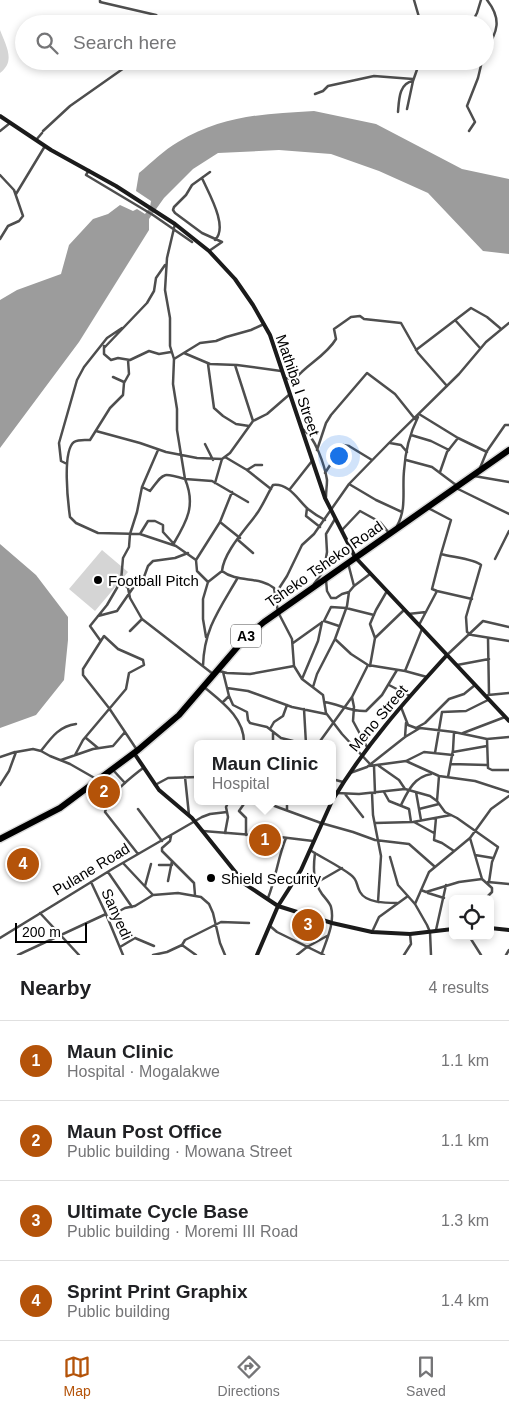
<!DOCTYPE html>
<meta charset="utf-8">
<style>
body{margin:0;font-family:Arial,sans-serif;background:#f6f6f6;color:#202124}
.controls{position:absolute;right:15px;bottom:15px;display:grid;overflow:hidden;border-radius:8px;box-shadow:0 2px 8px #0003}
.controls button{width:45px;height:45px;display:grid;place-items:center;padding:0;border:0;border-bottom:1px solid #e0e0e0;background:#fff;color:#202124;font:25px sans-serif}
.scale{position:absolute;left:15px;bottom:12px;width:72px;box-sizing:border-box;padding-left:5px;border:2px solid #000;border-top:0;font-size:14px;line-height:18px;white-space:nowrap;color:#000;-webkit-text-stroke:4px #fff;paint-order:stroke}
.you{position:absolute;left:338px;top:455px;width:18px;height:18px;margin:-12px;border:4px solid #fff;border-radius:50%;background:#1a73e8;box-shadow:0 0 0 8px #1a73e833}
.badge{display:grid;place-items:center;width:32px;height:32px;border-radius:50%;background:#b45309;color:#fff;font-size:16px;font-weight:700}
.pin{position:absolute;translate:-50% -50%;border:2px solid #fff;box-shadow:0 1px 5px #0006}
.popup{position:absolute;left:194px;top:740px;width:142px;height:65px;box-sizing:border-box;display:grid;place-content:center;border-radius:8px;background:#fff;filter:drop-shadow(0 1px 4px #0005);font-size:16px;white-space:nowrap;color:#757577}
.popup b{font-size:19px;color:#202124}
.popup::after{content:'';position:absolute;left:50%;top:100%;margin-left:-10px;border:10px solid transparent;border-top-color:#fff}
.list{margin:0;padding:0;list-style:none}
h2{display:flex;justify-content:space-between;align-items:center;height:65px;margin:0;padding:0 20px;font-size:21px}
h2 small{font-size:16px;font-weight:400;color:#757577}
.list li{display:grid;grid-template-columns:32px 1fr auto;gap:15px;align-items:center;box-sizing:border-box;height:80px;padding:0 20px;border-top:1px solid #e0e0e0}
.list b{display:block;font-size:19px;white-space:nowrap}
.list p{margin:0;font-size:16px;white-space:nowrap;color:#757577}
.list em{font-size:16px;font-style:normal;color:#757577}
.icon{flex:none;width:28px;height:28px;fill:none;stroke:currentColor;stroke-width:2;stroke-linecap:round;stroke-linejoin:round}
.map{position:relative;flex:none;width:509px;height:955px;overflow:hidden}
.search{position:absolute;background:#fff;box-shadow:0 2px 8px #0003;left:15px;right:15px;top:15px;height:55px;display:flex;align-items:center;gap:12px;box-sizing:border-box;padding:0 18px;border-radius:28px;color:#757577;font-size:19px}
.sheet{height:385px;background:#fff}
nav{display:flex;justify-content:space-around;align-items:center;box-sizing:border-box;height:70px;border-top:1px solid #e0e0e0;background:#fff;font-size:14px;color:#757577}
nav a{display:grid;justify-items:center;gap:2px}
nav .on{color:#b45309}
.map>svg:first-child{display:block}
.green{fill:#d5d5d5}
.water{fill:#9c9c9c}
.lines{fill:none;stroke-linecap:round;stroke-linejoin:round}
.highway-casing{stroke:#dbdbdb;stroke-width:9}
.street{stroke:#4e4e4e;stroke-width:2.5}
.secondary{stroke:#1b1b1b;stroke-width:4}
.highway{stroke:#000;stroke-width:6}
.poi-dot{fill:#000;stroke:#fff;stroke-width:2}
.labels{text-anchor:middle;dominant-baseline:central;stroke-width:4.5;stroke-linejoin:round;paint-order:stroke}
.shield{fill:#fff;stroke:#4c4c4c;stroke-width:1}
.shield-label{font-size:14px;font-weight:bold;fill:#000}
.street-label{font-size:15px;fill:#000;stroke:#fff}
.poi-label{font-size:15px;fill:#000;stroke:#fff;text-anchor:start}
</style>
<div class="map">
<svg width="509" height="955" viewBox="0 0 509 955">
<rect width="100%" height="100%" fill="#fff"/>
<path class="green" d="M0 30C6 46 16 61 0 73Z
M102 550 128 572 95 611 69 589Z"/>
<path class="water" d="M314 111 376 124 462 169 509 179V254L483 251 428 193 379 171 331 154 279 150 218 153 193 169 164 198 149 219V230L79 342 0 448V300L17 290 61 274 69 245 93 219 108 214 120 205 133 211 137 209 145 214 150 207 151 201 136 191 139 173C151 163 164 150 178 142 224 115 263 114 314 111Z
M0 544 36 575 68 617V640L64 680 36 715 0 728Z"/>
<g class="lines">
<defs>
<path id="highway" d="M0 839 60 808 138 750 179 715 246 637 264 622 509 450"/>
</defs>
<use href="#highway" class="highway-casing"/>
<path class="street" d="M100 0V2L156 15 166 24
M414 0 421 24
M471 24 477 13 481 0
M485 51C498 32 502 19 487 0
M315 94 323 91 328 86 374 76 413 79
M407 109 413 81 420 61
M398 112C399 100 399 83 413 81
M0 131 10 123
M43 131 70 106 134 61
M469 131 475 122 467 106 478 78 482 61
M36 140 42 133
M89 170 86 175 153 215 192 242
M210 172 192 185 186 195 174 207 173 210 175 213 202 233 222 242
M0 175 14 190 23 216 19 221 8 226 0 239
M202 178C208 192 229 227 215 240
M16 194 45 146
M175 224 167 258 165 290 170 318V346L174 359 173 384 177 409V430L185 479 212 481 248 502
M209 251 222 242
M455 320 480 348
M104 346V354L111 360 118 358 130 360 149 351 159 354 171 352
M104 348 147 303 154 291 156 278 165 265
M416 350 471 308 487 317 500 328
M184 353 210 364 237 365 281 371
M174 359 200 343 216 341 226 337 251 330 264 324
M128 360 129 374 124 383 123 395 110 408 90 440C85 440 79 439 74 442 62 451 68 503 70 517L76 523 98 533 140 534 176 546 196 560 197 571 208 582
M208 364 214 408 223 416 236 424 249 426
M235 365 253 421
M113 377 124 382
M285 378 295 379C307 364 326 356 336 339L334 329 351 317 360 316 364 319 401 323 418 353 447 386
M419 414 458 438
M302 429C315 435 325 467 327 480 327 486 326 491 326 497
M96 431 140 443 166 452 197 458 222 459 230 453 253 421 267 414 290 394
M411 435 431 441 449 450
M390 443 401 445 407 452
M205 444 213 460
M317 450 326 423 331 415 367 373 395 394 415 419
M225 457 247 470 271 489
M406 460 432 467 456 485
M67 464 61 461 59 443 77 380 84 367 107 338 122 328
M480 468 487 451 505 425H509
M247 470 255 465H262
M440 472 447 452 458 438 487 452
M325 473 343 445 349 446 372 460
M474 476 509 482
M215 483 222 459
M349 484 376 500 402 512
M142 487 150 491C164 473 161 472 185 479 196 505 187 521 174 543
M456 488 509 514
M290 489 312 461
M307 508 306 516 320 527
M428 508 451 520 441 554C451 557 475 559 481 565L466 617 467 632 472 635 509 641
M220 522 240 538
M397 526C407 508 402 490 404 471 405 454 410 433 418 417
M342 530 360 511 380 522 389 533
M140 534 148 521H155L163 525V532L174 544
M238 540 253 553
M441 554 432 589 437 591 472 599
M495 559 509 531
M196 560 220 522 232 492
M348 563 354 586
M222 571C237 583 260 576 274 588L278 612 292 639 294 666 302 679 323 695 326 713 342 734 370 764
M370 574 354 586 349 592 347 606 335 639 351 654 368 665 405 671 427 677
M326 580 327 591 331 598H336L342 594 349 592
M121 581 128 588 130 598 142 619 213 674
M314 584 324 570 327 552 326 534 335 519
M276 593 287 576 302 545 314 534 349 484 389 443 459 374 486 342 509 323
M408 614 426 612
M98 616 117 611 135 585 144 577 148 566 153 561 175 558 188 553
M419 625 437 591
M339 626 324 621 331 607 346 608 374 615
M130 631 142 619
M206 637 203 619V599L208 582 222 571C224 551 247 528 258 512 264 503 268 493 273 485 289 483 298 500 308 509 313 513 319 517 325 520
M375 638 404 610
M488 638 489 695
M100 640 90 626 107 605 121 581 123 558 129 547 130 534 137 512 142 487 158 450
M293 643 321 623
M447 655 483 621 509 627
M457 665 489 659
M203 666C204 629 219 610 237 579
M370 666 375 638 370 624 376 610 387 591
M219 671 227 673 250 674 294 666
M405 671 422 629
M223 672 229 696
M302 679 318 641 322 622
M389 685 410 696
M204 687C222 702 245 718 244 744
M313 687 317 674 335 639
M227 688 248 691 292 707 326 714
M488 695 509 693
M352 697 354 707 353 721 367 747
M223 702 229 696 233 705 247 712 248 720 250 723 267 727 281 738 293 741 294 744
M324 702C339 704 351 712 366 711L382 695 397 670
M401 707 408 725 416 728
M304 709 306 744
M416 728 425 723 449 699 464 694 475 685
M270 729 274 722 283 716 287 705
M463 733 505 717
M405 737 406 723
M86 738 98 748
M487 739 488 768 492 770H509
M273 744V733
M318 744 352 697 368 665
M41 751C51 738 59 726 76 724
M453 752 487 746
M435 753 442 712 466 711 488 700
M75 755 83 740 126 689 129 673 144 665 143 660 118 649 104 636 83 669V675L109 708 137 750
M0 757 15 752
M61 760 93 749 113 746 125 732
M406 761 424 752 453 755
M451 764 487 765
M369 766 406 761 439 776 475 781 509 792
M374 766 375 793
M379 766 399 780 405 789
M113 770 125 783
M350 773 367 767 405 737 420 728 454 732 487 739 509 737
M185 777 189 815
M448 777 453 750 454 732
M332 779 343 782
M0 785 9 771 16 752 33 749 41 751 50 756 70 764 98 780
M155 785 168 778 198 777
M332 792 337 793 359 794 405 789 430 796 437 801 445 812 457 818 498 847 492 862 489 882
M384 792 389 801 409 809 411 822
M416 792 421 820
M372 793 373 815 381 856 378 902
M345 794 363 817
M261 801 321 823 353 832 375 840 409 844 434 866
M437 801 439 776
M401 805C408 791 414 777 431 774
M138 809 162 841
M419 809 439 804
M287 810V801
M436 818 434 840 442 843 454 851
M414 822 434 833
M375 823 413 822 451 815
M203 831 280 837 313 841
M225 833 228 817 226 807 229 801
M246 835V818L239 811 246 801
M171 836 170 841 162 848V851L194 883 195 895
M470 838 482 879 492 888V892L485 899
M310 850C324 859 338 865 351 875 358 880 356 885 360 892 366 903 386 903 397 903
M315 853C313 869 313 881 322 894 325 898 330 903 331 907 335 922 327 939 322 953
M138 854 105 812C110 793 128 780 143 768
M475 855 493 858
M390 857 398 885 415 904 427 925 430 932 431 955
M123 863 153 895
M159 865H172
M108 872 132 907
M168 881 172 861
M91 882 106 914 123 955
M488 882 509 884
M316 883 342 868
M145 886 151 864
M421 890 426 892 459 882 482 879
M428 893 444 898
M268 898C276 878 278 857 286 838
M415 904 429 872 470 838 491 809 509 796
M40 913 79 955
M108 917 125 908 135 906 153 895 178 893 201 897 209 904 213 913 220 943 225 955
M270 926 277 932 324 955
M436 930 446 885
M372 932 379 917 408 896
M469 936 481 955
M0 938 114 868 202 817 210 814 227 812
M182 945 185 940 221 922 249 923
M120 947 135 938 154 946
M18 955 106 914
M153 955 167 952 182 945 196 955
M297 955 307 947 327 936
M404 955 411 944 410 934
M506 955 509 950"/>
<path class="secondary" d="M0 116 51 150 116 186 175 224 209 251 235 279 253 305 270 335 325 498 355 557 509 721
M134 753 159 790 192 818 245 884 278 906 332 923 372 932 410 934 453 929
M332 801C364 747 405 701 447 655
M490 928 509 930
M257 955 278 906 301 870 332 801"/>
<use href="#highway" class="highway"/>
</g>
<g class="poi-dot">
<circle cx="98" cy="580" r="5"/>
<circle cx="211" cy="878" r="5"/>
</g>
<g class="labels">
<rect class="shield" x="231" y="624.5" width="30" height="23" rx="4"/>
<g class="shield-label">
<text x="246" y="636">A3</text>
</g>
<g class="street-label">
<text transform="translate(298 385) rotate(71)">Mathiba I Street</text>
<text transform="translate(324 564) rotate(-35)">Tsheko Tsheko Road</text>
<text transform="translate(378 718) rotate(-50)">Meno Street</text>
<text transform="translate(91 869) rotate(-31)">Pulane Road</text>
<text transform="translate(117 914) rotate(66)">Sanyedi</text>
</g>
<g class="poi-label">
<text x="108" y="580">Football Pitch</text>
<text x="221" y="878">Shield Security</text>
</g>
</g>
</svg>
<div class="controls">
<button><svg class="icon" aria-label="locate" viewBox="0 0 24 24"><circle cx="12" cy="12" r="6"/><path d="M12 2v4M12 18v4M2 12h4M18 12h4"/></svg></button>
</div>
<div class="scale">200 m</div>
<div class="you"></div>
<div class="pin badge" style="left:265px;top:840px">1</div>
<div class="popup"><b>Maun Clinic</b>Hospital</div>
<div class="pin badge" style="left:104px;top:792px">2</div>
<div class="pin badge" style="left:308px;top:925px">3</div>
<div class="pin badge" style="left:23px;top:864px">4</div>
<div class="search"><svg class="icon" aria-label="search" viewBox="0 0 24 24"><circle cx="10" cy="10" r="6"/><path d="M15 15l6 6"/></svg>Search here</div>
</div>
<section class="sheet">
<h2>Nearby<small>4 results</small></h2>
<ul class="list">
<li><span class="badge">1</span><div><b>Maun Clinic</b><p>Hospital · Mogalakwe</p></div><em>1.1 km</em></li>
<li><span class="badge">2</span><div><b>Maun Post Office</b><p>Public building · Mowana Street</p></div><em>1.1 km</em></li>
<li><span class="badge">3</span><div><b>Ultimate Cycle Base</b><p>Public building · Moremi III Road</p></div><em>1.3 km</em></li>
<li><span class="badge">4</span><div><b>Sprint Print Graphix</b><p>Public building</p></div><em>1.4 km</em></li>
</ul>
</section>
<nav>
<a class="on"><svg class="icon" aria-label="map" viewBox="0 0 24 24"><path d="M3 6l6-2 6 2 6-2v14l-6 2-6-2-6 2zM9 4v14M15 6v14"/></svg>Map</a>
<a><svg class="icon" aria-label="directions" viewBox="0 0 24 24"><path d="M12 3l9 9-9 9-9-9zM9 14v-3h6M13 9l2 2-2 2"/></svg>Directions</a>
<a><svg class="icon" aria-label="saved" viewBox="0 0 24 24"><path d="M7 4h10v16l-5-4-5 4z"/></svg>Saved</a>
</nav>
